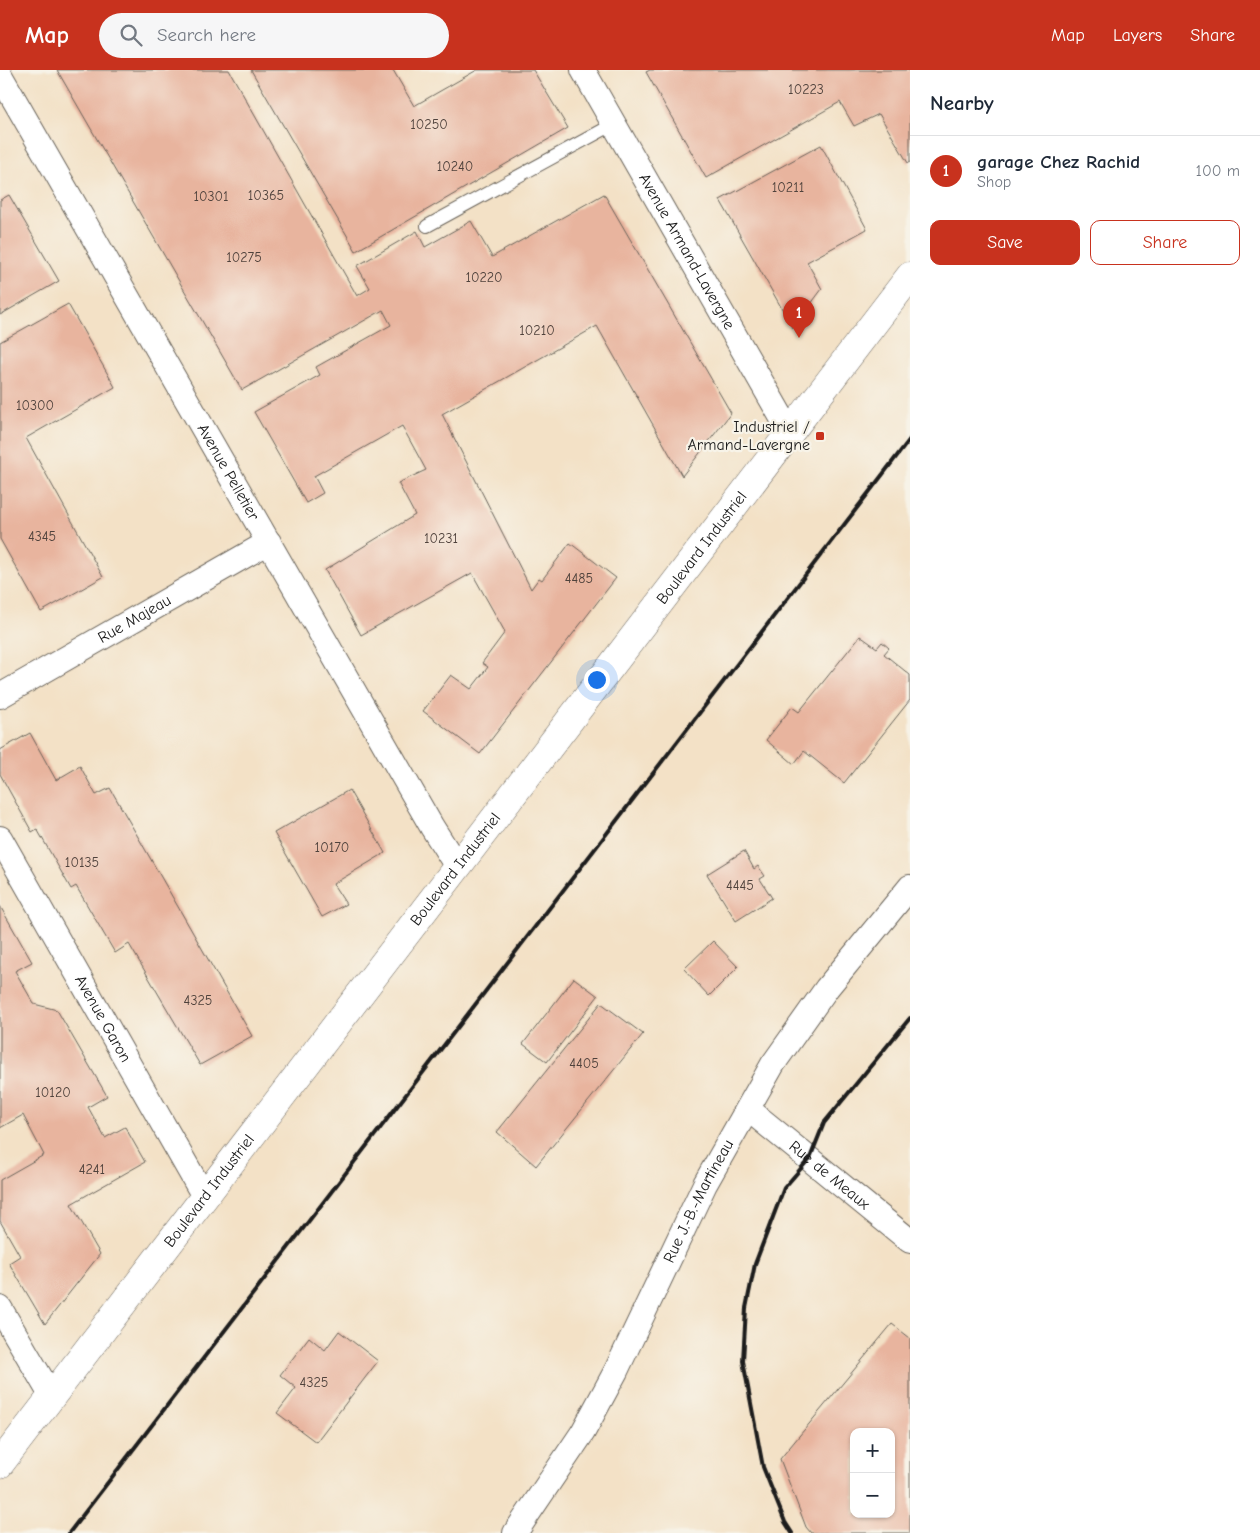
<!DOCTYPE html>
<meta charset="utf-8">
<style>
body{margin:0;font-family:"Comic Neue",sans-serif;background:#f6f6f7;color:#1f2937}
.controls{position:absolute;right:15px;bottom:15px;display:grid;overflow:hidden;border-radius:10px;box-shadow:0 1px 4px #0004}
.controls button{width:45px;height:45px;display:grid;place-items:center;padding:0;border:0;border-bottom:1px solid #e0e1e3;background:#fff;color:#1f2937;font:25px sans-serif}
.you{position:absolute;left:596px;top:609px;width:18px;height:18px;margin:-12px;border:4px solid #fff;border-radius:50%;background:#1a73e8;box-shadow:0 0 0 8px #1a73e833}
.badge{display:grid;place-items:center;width:32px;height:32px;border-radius:50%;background:#c8321e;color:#fff;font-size:16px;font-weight:700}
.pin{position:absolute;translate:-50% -41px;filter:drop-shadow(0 1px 2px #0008)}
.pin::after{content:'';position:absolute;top:26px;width:18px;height:15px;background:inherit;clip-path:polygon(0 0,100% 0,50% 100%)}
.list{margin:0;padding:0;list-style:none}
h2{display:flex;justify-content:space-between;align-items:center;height:65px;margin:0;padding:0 20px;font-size:21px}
h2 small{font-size:16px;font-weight:400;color:#747a83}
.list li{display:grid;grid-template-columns:32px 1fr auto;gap:15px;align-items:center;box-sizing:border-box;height:70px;padding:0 20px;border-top:1px solid #e0e1e3}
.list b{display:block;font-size:19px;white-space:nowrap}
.list p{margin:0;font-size:16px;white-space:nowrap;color:#747a83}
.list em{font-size:16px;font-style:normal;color:#747a83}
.actions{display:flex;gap:10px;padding:15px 20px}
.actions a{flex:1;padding:11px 0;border:1px solid #c8321e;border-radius:10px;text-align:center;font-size:18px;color:#c8321e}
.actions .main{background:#c8321e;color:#fff}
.icon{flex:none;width:28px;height:28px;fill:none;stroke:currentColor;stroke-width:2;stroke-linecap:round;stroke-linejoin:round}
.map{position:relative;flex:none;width:910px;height:1463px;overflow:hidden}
header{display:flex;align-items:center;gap:30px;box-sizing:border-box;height:70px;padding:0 25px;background:#c8321e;color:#fff}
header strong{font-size:24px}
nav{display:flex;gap:28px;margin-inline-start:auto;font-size:18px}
.search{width:350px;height:45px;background:#f6f6f7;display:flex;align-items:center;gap:12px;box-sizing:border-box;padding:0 18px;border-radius:28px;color:#747a83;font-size:19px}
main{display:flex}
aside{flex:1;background:#fff}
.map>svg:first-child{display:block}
.building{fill:#e8b49e;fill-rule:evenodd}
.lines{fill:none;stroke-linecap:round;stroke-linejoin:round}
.service-casing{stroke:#676158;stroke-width:14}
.minor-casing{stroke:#676158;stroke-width:26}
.tertiary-casing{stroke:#676158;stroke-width:29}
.service{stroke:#fff;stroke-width:12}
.minor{stroke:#fff;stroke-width:24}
.tertiary{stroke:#fff;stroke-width:28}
.rail{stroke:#1c1c1c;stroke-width:4}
.poi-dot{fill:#c8321e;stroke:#f7f3e8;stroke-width:2}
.labels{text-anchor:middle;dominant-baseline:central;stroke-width:4.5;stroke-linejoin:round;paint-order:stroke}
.number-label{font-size:14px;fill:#4f423c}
.street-label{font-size:16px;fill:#1c1c1c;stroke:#f7f3e8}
.poi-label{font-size:16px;fill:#1c1c1c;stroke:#f7f3e8;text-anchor:end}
</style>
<header>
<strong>Map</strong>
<div class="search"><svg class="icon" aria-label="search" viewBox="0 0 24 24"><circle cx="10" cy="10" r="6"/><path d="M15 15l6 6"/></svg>Search here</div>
<nav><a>Map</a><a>Layers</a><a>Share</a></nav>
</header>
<main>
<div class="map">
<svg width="910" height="1463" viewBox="0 0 910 1463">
<rect width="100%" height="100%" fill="#f7f3e8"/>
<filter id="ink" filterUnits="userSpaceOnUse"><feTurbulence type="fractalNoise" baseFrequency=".02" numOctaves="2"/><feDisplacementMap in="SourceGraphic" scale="10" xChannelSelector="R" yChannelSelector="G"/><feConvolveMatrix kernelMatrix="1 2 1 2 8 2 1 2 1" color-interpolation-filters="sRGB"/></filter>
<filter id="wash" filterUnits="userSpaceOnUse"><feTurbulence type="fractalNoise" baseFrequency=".0096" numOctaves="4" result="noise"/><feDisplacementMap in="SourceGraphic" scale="20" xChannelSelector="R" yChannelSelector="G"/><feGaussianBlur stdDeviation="1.12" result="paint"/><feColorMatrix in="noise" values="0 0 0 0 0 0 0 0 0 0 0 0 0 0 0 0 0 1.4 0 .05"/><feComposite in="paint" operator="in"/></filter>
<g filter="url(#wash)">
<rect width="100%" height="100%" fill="#f3e1c6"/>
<g id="blocks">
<path class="building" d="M57 0H229L357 226 370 218 357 196 417 161 425 177 471 151 492 187 604 124 731 343 682 406 597 256 442 344 531 519 539 508 542 510 570 473 616 508 480 684 423 641 451 605 471 619 488 597 482 593 505 562 472 503 361 565 325 500 415 445 398 413 426 400 402 356 314 406 323 423 306 433 254 342 320 305 316 297 391 255 383 240 242 320Z
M251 0H393L414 36 477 0H533L568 58 356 181Z
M650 0H910V92L908 93 879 44 854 56 840 32 706 108 646 2Z
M821 75 867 159 807 192 822 219 793 258 720 130Z
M9 125 59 211 0 245V130Z
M68 234 115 317 26 368 103 507 41 542 0 469V272Z
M860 566 877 578 882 572 889 578 884 584 910 605V630L844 713 804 681 794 694 766 670 792 637 799 642Z
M30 663 56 710 80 696 96 725 110 718 252 966 200 995 129 874 115 883 76 816 71 819 37 759 32 762 0 704V680Z
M349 720 385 783 333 814 346 834 322 847 274 763Z
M744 781 754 799 758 796 765 806 760 809 772 828 736 851 707 804Z
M0 836 32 892 15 901 34 934 57 940 107 1026 88 1037 105 1068 125 1057 145 1092 71 1134 100 1184 45 1254 9 1193 20 1186 0 1151V1110L44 1085 23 1045 0 1058Z
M713 871 738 897 709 926 684 899Z
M574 908 598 926 547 992 523 974Z
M601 933 643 964 536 1096 497 1062Z
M892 1254 910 1268V1463H811L806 1457 780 1389ZM854 1362H891V1444H854Z
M339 1261 378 1291 316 1372 277 1343 296 1318 280 1305 309 1267 325 1280Z"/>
</g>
</g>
<g filter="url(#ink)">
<use href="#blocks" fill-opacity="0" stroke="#676158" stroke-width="1"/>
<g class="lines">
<defs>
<path id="service" d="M427 156 614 54"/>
<g id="minor">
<path id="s1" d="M583 0 790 362"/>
<path id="s2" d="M0 5 432 757 458 798"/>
<path id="s3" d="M0 626 269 472"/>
<path id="s4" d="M0 768 205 1128"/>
<path id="s5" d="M748 1039 910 1171"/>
<path d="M0 1238 52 1327"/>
<path id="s6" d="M515 1463 583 1362 616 1301 705 1114 773 994 827 918 910 817"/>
</g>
<g id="tertiary">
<path id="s7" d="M0 1394 910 206"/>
</g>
</defs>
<use href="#service" class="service-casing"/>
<use href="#minor" class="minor-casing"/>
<use href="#tertiary" class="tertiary-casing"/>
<use href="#service" class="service"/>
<use href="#minor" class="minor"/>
<use href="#tertiary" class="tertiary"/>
<path class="rail" d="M69 1463 910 369
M792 1463 785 1452 763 1397 743 1291 746 1238 755 1194 784 1118 810 1088 824 1053 910 948"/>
</g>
</g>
<rect class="poi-dot" x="815" y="361" width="10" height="10" rx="2.5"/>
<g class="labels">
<g class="number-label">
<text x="806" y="19">10223</text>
<text x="429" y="54">10250</text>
<text x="455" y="96">10240</text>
<text x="788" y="117">10211</text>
<text x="266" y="125">10365</text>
<text x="211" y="126">10301</text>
<text x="244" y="187">10275</text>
<text x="484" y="207">10220</text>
<text x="537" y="260">10210</text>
<text x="35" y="335">10300</text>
<text x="42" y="466">4345</text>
<text x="441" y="468">10231</text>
<text x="579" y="508">4485</text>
<text x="332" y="777">10170</text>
<text x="82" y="792">10135</text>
<text x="740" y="815">4445</text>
<text x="198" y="930">4325</text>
<text x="584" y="993">4405</text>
<text x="53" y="1022">10120</text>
<text x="92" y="1099">4241</text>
<text x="314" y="1312">4325</text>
</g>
<g class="street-label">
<text stroke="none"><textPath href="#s1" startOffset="209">Avenue Armand-Lavergne</textPath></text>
<text stroke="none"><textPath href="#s2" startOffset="458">Avenue Pelletier</textPath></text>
<text stroke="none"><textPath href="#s7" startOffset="1154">Boulevard Industriel</textPath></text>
<text stroke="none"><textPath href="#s3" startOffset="155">Rue Majeau</textPath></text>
<text stroke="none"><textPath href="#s7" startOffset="749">Boulevard Industriel</textPath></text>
<text stroke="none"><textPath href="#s4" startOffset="208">Avenue Garon</textPath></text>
<text stroke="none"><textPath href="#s5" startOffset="105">Rue de Meaux</textPath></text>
<text stroke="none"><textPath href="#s7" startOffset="344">Boulevard Industriel</textPath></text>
<text stroke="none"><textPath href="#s6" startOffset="380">Rue J.-B.-Martineau</textPath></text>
</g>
<g class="poi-label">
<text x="810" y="357">Industriel /<tspan x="810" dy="18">Armand-Lavergne</tspan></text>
</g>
</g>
</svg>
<div class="controls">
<button>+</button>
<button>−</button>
</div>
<div class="you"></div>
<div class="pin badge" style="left:799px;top:268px">1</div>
</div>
<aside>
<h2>Nearby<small></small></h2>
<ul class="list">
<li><span class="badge">1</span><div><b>garage Chez Rachid</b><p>Shop</p></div><em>100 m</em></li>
</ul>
<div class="actions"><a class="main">Save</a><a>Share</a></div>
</aside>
</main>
